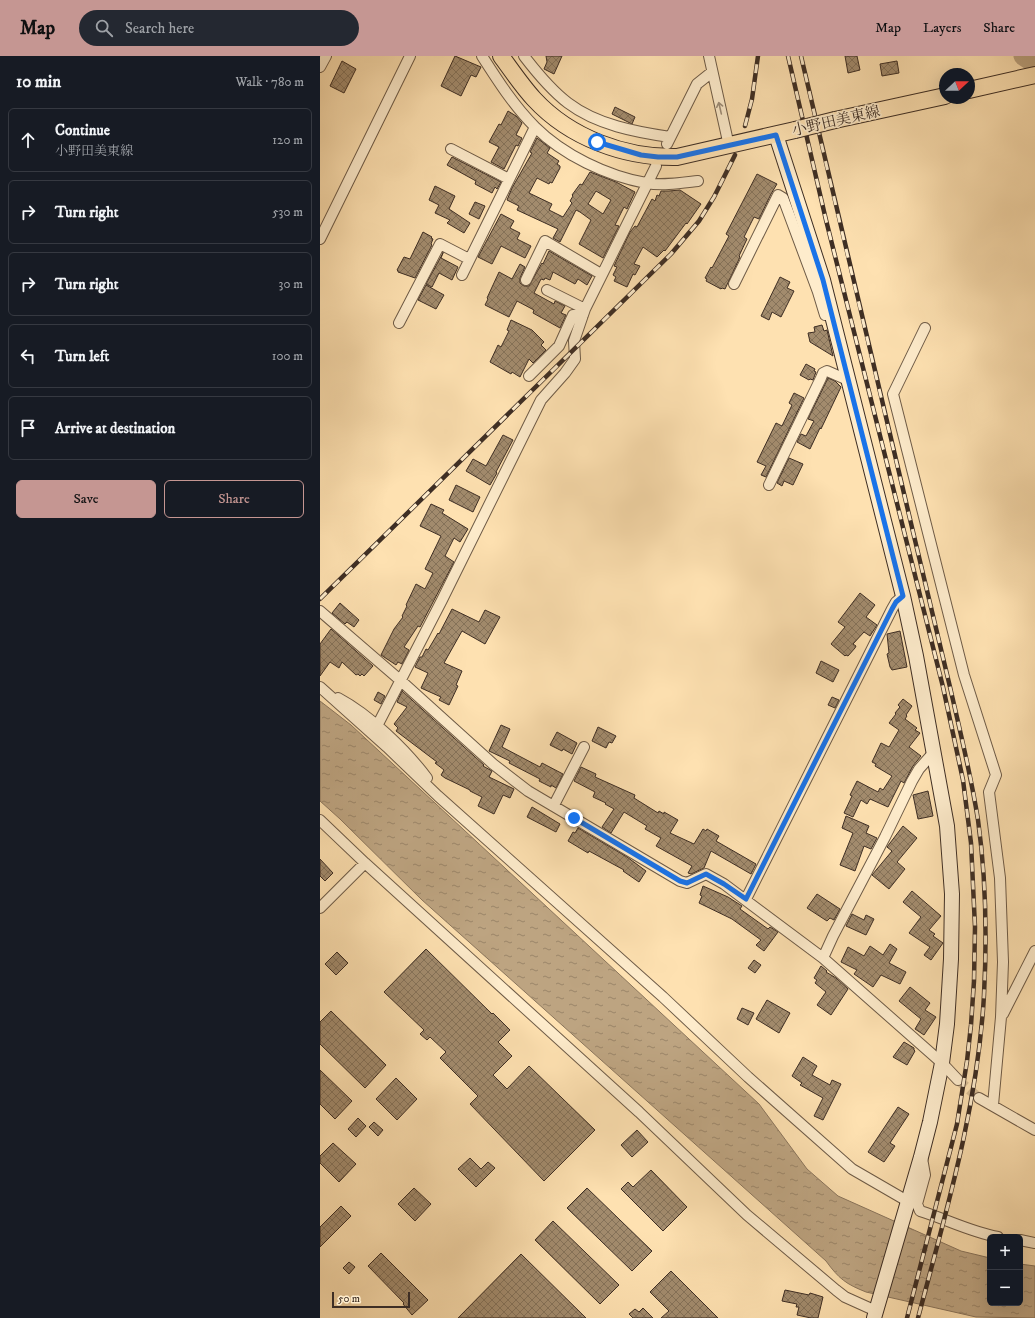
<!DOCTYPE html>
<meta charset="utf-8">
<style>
body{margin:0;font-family:"IM FELL DW Pica","Noto Serif JP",serif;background:#242831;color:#f1f3f6}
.controls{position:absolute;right:12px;bottom:12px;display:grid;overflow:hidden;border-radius:6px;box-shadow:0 4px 16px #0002}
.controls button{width:36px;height:36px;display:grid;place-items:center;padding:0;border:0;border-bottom:1px solid #363941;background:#171b24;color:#f1f3f6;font:20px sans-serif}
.compass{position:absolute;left:619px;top:12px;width:36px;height:36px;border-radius:50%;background:#171b24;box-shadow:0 4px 16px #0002;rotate:68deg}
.scale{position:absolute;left:12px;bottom:10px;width:78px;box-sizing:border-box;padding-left:4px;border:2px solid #3e2e24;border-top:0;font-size:11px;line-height:14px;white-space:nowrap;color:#3e2e24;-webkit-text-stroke:3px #feeccc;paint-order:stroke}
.stop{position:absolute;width:12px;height:12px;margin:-9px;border:3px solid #1a73e8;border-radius:50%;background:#fff}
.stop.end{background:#1a73e8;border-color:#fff;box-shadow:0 1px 4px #0008}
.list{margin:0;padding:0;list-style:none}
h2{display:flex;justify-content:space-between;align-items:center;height:52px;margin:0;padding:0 16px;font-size:17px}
h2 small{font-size:13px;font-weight:400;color:#9ea1a6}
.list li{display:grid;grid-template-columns:26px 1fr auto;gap:12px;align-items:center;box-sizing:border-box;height:64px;margin:0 8px 8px;padding:0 8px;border:1px solid #363941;border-radius:6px}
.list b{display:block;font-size:15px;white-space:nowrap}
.list p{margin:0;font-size:13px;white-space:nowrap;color:#9ea1a6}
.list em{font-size:13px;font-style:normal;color:#9ea1a6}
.actions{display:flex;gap:8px;padding:12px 16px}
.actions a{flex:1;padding:9px 0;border:1px solid #c59692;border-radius:6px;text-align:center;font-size:14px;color:#c59692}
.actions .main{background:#c59692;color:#111}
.icon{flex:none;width:22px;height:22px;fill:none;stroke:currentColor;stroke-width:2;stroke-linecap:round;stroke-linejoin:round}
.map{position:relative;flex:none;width:715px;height:1262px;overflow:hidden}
header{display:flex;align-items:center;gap:24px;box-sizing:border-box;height:56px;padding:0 20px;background:#c59692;color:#111}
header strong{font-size:19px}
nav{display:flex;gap:22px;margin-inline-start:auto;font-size:14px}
.search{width:280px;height:36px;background:#242831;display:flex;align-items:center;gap:10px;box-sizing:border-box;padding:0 14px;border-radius:22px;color:#9ea1a6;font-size:15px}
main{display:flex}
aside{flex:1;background:#171b24}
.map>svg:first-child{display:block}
.water{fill:url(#water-ripples);stroke:#8a755c}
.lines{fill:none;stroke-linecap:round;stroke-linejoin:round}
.river{stroke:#bda481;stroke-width:19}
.building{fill:url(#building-cross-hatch);stroke:#3e2e24;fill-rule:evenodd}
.street-tunnel{stroke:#d8bd95;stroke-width:10;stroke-dasharray:10 5;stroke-linecap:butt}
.street-casing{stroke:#6e5b47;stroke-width:12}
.secondary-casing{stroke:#3e2e24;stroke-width:16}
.primary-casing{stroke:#3e2e24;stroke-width:18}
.street{stroke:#feeccc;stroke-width:10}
.secondary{stroke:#feeccc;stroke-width:14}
.primary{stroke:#fee1b1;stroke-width:16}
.rail-casing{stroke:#3e2e24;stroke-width:4.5}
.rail{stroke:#feeccc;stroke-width:3;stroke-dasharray:9;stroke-linecap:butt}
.primary-bridge-casing{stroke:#3e2e24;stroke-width:18;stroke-linecap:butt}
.primary-bridge{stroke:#fee1b1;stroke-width:16}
.oneway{stroke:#9e8d78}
.route{stroke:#1a73e8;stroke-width:5}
.labels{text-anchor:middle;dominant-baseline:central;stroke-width:3;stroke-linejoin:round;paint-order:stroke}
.street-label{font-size:15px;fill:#3e2e24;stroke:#feeccc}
</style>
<header>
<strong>Map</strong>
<div class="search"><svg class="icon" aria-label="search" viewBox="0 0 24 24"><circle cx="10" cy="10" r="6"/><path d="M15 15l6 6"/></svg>Search here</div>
<nav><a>Map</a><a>Layers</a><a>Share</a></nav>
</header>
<main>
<aside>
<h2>10 min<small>Walk · 780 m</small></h2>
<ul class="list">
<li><svg class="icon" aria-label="ahead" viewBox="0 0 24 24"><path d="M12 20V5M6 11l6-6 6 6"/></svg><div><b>Continue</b><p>小野田美東線</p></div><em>120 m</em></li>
<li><svg class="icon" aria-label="right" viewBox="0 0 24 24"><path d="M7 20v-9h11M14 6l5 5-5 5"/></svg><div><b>Turn right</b></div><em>530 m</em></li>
<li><svg class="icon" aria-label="right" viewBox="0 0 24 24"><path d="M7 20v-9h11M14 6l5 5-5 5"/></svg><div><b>Turn right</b></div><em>30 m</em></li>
<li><svg class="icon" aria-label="left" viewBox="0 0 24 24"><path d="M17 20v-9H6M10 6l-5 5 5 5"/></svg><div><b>Turn left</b></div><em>100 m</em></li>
<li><svg class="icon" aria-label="arrive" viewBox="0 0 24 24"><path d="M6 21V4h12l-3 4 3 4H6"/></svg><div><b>Arrive at destination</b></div></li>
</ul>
<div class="actions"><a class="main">Save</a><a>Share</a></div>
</aside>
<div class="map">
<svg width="715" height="1262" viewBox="0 0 715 1262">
<defs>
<pattern id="water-ripples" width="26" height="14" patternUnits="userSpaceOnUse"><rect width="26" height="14" fill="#bda481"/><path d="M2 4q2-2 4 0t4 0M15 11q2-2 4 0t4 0" fill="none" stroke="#9b8669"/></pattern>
<pattern id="building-cross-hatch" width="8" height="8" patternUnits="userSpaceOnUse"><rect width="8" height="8" fill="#a28b6d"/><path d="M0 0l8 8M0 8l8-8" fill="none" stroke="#857259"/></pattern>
</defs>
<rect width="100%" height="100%" fill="#fee1b1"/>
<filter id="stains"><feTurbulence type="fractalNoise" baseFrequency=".005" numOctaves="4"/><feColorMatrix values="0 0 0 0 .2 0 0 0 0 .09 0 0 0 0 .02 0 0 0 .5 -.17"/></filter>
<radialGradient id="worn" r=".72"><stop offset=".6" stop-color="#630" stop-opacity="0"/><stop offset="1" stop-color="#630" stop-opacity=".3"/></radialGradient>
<path class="water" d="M0 645 31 669 439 1048 487 1113 518 1140 641 1195 670 1202V1247H700V1208L715 1210V1262L656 1261 546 1236C526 1228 519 1223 506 1205L102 844 20 763 0 745Z"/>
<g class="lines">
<path class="river" d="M703 0 715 8"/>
</g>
<path class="building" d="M135 0 161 11 156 21 151 19 141 40 121 30Z
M226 0H242L234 18 224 13 227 6Z
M525 0H537L540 14 528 17Z
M22 5 36 13 24 37 10 30Z
M577 5 579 17 562 20 560 8Z
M295 51 315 61 312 68 292 58Z
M188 55 196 60 202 67 196 79 202 82 198 90 196 89 184 113 171 106 179 91 169 86 179 68 181 69Z
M217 82 230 92 227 97 239 105 237 108 240 110V112L232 127 230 126 229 128 217 122 209 137 232 148 229 154 243 161 252 147 250 145 253 140 252 139 260 128 262 129 270 116 296 126 315 136 307 153 304 151 295 169 299 170 283 202 259 188 271 164 260 156 256 154 240 186 233 182 238 173 197 154 199 150 187 144 192 132 212 97 210 96ZM276 135 291 144 283 158 268 148Z
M132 101 181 126 177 133 175 131 172 137 155 128 156 125 127 109Z
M437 118 457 128 451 138 439 163 434 161 424 181 427 183 419 200 420 201 405 233 402 232 401 233 386 225 387 223 385 222 391 211 392 212 409 180 406 178Z
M115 130 135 140 129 153 150 167 144 177 127 167 130 164 115 157 119 149 109 144Z
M360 134 381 148 367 168 366 167 345 195 344 194 337 201 323 191 314 208 320 210 315 219 313 218 307 231 294 225 296 221 293 219 297 211 294 210 310 176 315 170 317 171 332 143 335 145 337 139 339 140 341 135H349Z
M155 146 165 150 159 163 149 158Z
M181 158 194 165 190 172 200 177 197 183 211 190 205 202 181 190 172 208 158 201Z
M103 176 112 181 111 182 113 183 111 188 112 189 95 222 78 216V215L77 214 84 201 90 203Z
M229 195 272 220 267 229 258 223 255 228 233 216 230 224 225 222 224 224 221 223 214 237 234 248 235 245 245 250 241 257 246 259 240 272 213 257 214 254 197 245 189 261 165 249 168 243 167 242 179 216 192 223 200 208 205 211 200 222V227L204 230H209L222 207 223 208Z
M123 197 121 202 138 211 132 224 119 217 112 231 106 228Z
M460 221 470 226 467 232 474 235 461 261 452 256 449 264 441 260Z
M106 229 124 239 116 253 98 244Z
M191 264 212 274 224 286 221 289 226 294 213 307 209 303 200 321 192 316 191 318 170 306 178 289 181 291 189 275 187 274Z
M502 269 504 275 507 274 513 300 490 286 488 277 495 276 494 271Z
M486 308 495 313 494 315 496 316 493 324 490 323 489 324 480 319Z
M508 322 515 325 521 331 501 373 500 372 490 393 477 386 481 378 486 380 494 365 488 363Z
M474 337 484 342 446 421 441 419 446 410 437 406 456 367 462 370 472 349 469 347Z
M183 379 193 384 176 416 177 417 170 429 146 415 153 403 166 410Z
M469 402 483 408 473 429 464 425 462 430 457 427Z
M136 429 160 441 153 456 129 444Z
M111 448 124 454 122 457 148 473 140 486 134 482 125 500 134 506 100 571 98 570 84 591 89 594 82 608 78 606 76 609 61 599 74 573 83 561 82 560 87 550 86 549 96 528 105 533 113 517 105 513 121 480 100 470Z
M540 537 555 549 546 561 557 569 550 580 544 576 533 588 536 590 535 592 528 600 526 599 525 600 511 588 525 571 518 566Z
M20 547 39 564 34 571 27 566 25 568 12 557Z
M132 553 159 566 165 554 180 561 165 588 142 575 124 607 142 615 136 629 138 630 129 649 119 644 121 641 101 632 108 617 95 611 100 601H102L106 593 108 594 118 577 119 578Z
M11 573 53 610 44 620 42 618 40 620 38 618 36 619 22 606 19 612 10 606 0 620V588Z
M580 575 587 611 572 614 570 611 567 598 569 597 567 578Z
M501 605 519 614 513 626 496 617Z
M82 635 164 709 163 710 172 715 169 721 194 733 190 742 183 739 174 758 158 750 162 741 150 735V734L125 722 121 719 124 714 115 707 117 706 76 675 78 672 74 668 87 651 77 646Z
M58 636 65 640 61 648 54 644Z
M512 641 519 644 515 652 508 649Z
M583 643 592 650 586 659 587 660 585 663 597 672 595 674 600 677 589 691 601 700 593 710 584 727 581 725 568 751 550 743 547 748 541 744 533 761 524 757 532 740 530 739 537 725 558 736 560 732 563 734 572 720 555 710 556 708 552 706 561 687 569 691 579 674 569 667 576 658 575 657 580 651 578 649Z
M181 669 190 673 182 691 220 711 222 707 243 718 236 732 231 729V731L219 725 220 723 189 707 190 705 169 695Z
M278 671 296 680 292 687 289 686 286 692 272 685Z
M237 676 257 687 252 698 243 693 242 695 230 689Z
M261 711 276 718 275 721 315 739 314 742 338 757 339 755 344 758V756L358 764 350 777 374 788 383 773 386 775 387 773 399 780 396 785 436 808 431 818 391 795 384 812 371 818 368 817 372 810 336 790 341 782 325 773 327 770 304 756 291 777 282 771 294 753 285 748 286 747 273 741 275 736 254 725Z
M608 735 613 760 598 763 593 739Z
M212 751 240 768 236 776 207 761Z
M526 760 549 770 546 777 557 782 551 793 544 790 535 815 520 809 533 777 522 772Z
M583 770 597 782 577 806 585 813 569 833 552 819 572 795 567 791Z
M258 772 307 801 326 815 319 826 303 815 304 814 269 795 268 797 248 785 253 776 255 777Z
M0 803 13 817 5 825 0 820Z
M383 830 408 841 422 850 420 853 448 873 450 871 458 876 444 895 436 889 441 884 412 863 379 847 382 840 380 839Z
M592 835 621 860 609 874 615 878 613 880 623 887 611 904 604 899 610 891 589 877 601 861 583 846Z
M497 838 520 853 514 864 510 862 507 865 487 852Z
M532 858 544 864 546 859 554 863 546 879 526 870Z
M570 888 577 893 569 907 586 916 580 928 561 919 553 931 534 918 537 914 521 906 528 891 544 900 550 890 563 899Z
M106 893 172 958 173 957 190 974 178 986 192 1000 173 1019 187 1033 209 1010 275 1074 224 1125 150 1048 158 1040 120 1002 126 996 110 981 107 984 100 978 104 974 64 936Z
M17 896 28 907 16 919 5 908Z
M434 904 441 909 435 917 428 912Z
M501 910 507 915 506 916 516 922 528 933 511 959 497 949 506 936 495 927 497 924 494 922Z
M590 931 610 947 605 954 616 961 604 979 595 973 601 963 579 945Z
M447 944 470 957 459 977 436 963Z
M422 952 434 957 428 969 417 963Z
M11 955 66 1009 45 1032 0 988V966Z
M584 986 594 992V994L595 995 587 1009 573 1001Z
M483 1001 497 1010 492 1019 510 1029 512 1024 521 1028 503 1064 494 1060 503 1042 480 1029 482 1027 472 1020Z
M0 1014 32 1045 15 1063 0 1048Z
M76 1022 97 1043 77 1064 56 1043Z
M578 1051 589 1058 570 1087 575 1090 564 1106 548 1096Z
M38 1062 46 1070 36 1081 28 1073Z
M54 1066 63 1074 58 1080 49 1071Z
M317 1074 328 1086 312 1101 301 1089Z
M13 1087 36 1108 19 1126 0 1107V1100Z
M150 1102 161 1113 168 1106 175 1112 156 1131 138 1113Z
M331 1114 367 1151 343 1175 301 1133 308 1126 313 1131Z
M94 1132 111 1148 95 1165 78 1148Z
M267 1132 332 1195 312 1215 247 1152Z
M21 1150 31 1160 0 1191V1171Z
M233 1165 299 1229 280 1248 215 1184Z
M61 1197 108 1244 92 1259 83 1248 84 1247 48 1210Z
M201 1198 266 1262H138Z
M29 1206 35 1211 29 1218 23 1212Z
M351 1215 398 1262H341L349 1255 330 1236Z
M465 1234 489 1239 490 1237 503 1241 498 1262H491L477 1259 479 1251H476L477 1248 462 1245Z
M323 1252 333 1262H313L309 1258 315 1253 319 1256Z"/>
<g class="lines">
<path class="street-tunnel" d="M638 1024 659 1042"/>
<defs>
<path id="street" d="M162 0C178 25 194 50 215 71 243 99 287 120 326 127 343 130 361 127 378 125
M204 0C217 17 231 34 248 47 277 69 316 76 350 81
M389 0 409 90
M0 11 6 0
M347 88 377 28 392 16
M131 93 189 123
M0 183 90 0
M142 219 215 71
M206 224 225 185 281 218
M414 228 458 139 463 142 498 236 505 259
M227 234 265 253
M79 267 120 188 149 203
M605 272 573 338 644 619 676 719 669 736 680 822 683 906 681 961 673 1049
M209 320 239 290 253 259H263
M449 429 501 322 503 317 507 315 530 325
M0 555 80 624 173 708 208 735 360 825 367 827 386 818 404 828 503 902 622 1007 638 1024
M0 631 67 691 118 740 343 941 428 1021 532 1113 589 1146
M18 642C50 659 86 694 107 722
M57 670 122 544 221 344 245 317 255 303 254 285 265 253 336 110
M234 749 264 691
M0 764 45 807 319 1056 427 1159 516 1234 525 1241 556 1255
M426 843 572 553 576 546 583 540
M0 852 45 807
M503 902 513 880 565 781 592 725 599 713 614 696
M683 958 715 895
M659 1042 715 1074
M602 1102 605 1119 597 1148 600 1155C626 1163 651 1176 678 1181
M700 1184 715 1187"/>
<path id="secondary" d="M456 79 503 224 583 540 596 600 627 770 632 838 631 903 627 968 622 1007 610 1066 601 1101 554 1262"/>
<path id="primary" d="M181 0C192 15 202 30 214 43 250 82 305 102 357 101L475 74
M649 34 715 19
M515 64 625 40"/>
</defs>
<use href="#street" class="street-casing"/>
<use href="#secondary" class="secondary-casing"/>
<use href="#primary" class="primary-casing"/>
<use href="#street" class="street"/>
<use href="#secondary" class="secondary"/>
<use href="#primary" class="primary"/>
<defs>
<path id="rail" d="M468 0 506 164 623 631 643 724 651 787 655 871 654 925 651 969 647 1005 637 1068 587 1262
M481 0C518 160 556 320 594 480 606 530 618 581 630 631 640 675 651 719 658 764 666 821 667 881 664 939 658 1049 626 1156 598 1262
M425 70 432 43 438 0
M0 543 351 198 379 165 394 141 415 99"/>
</defs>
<use href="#rail" class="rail-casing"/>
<use href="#rail" class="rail"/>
<defs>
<path id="primary-bridge" d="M475 74 515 64"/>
</defs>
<use href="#primary-bridge" class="primary-bridge-casing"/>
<use href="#primary-bridge" class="primary-bridge"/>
</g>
<defs><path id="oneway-shaft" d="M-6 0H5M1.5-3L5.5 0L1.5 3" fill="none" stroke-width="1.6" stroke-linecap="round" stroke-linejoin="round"/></defs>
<use class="oneway" href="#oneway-shaft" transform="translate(400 52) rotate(-103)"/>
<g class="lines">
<path class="route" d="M254 762 360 825 367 827 386 818 404 828 426 843 572 553 576 546 583 540 503 224 456 79 357 101H338L321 99 277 86"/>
</g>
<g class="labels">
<g class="street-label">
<text transform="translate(516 65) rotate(-13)">小野田美東線</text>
</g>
</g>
<rect width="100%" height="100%" filter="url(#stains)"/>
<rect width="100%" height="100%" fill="url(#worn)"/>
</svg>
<div class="controls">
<button>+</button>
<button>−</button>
</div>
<svg class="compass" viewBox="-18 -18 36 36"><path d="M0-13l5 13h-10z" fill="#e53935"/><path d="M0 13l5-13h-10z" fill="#9ea1a6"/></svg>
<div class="scale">50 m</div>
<div class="stop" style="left:277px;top:86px"></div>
<div class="stop end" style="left:254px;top:762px"></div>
</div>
</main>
